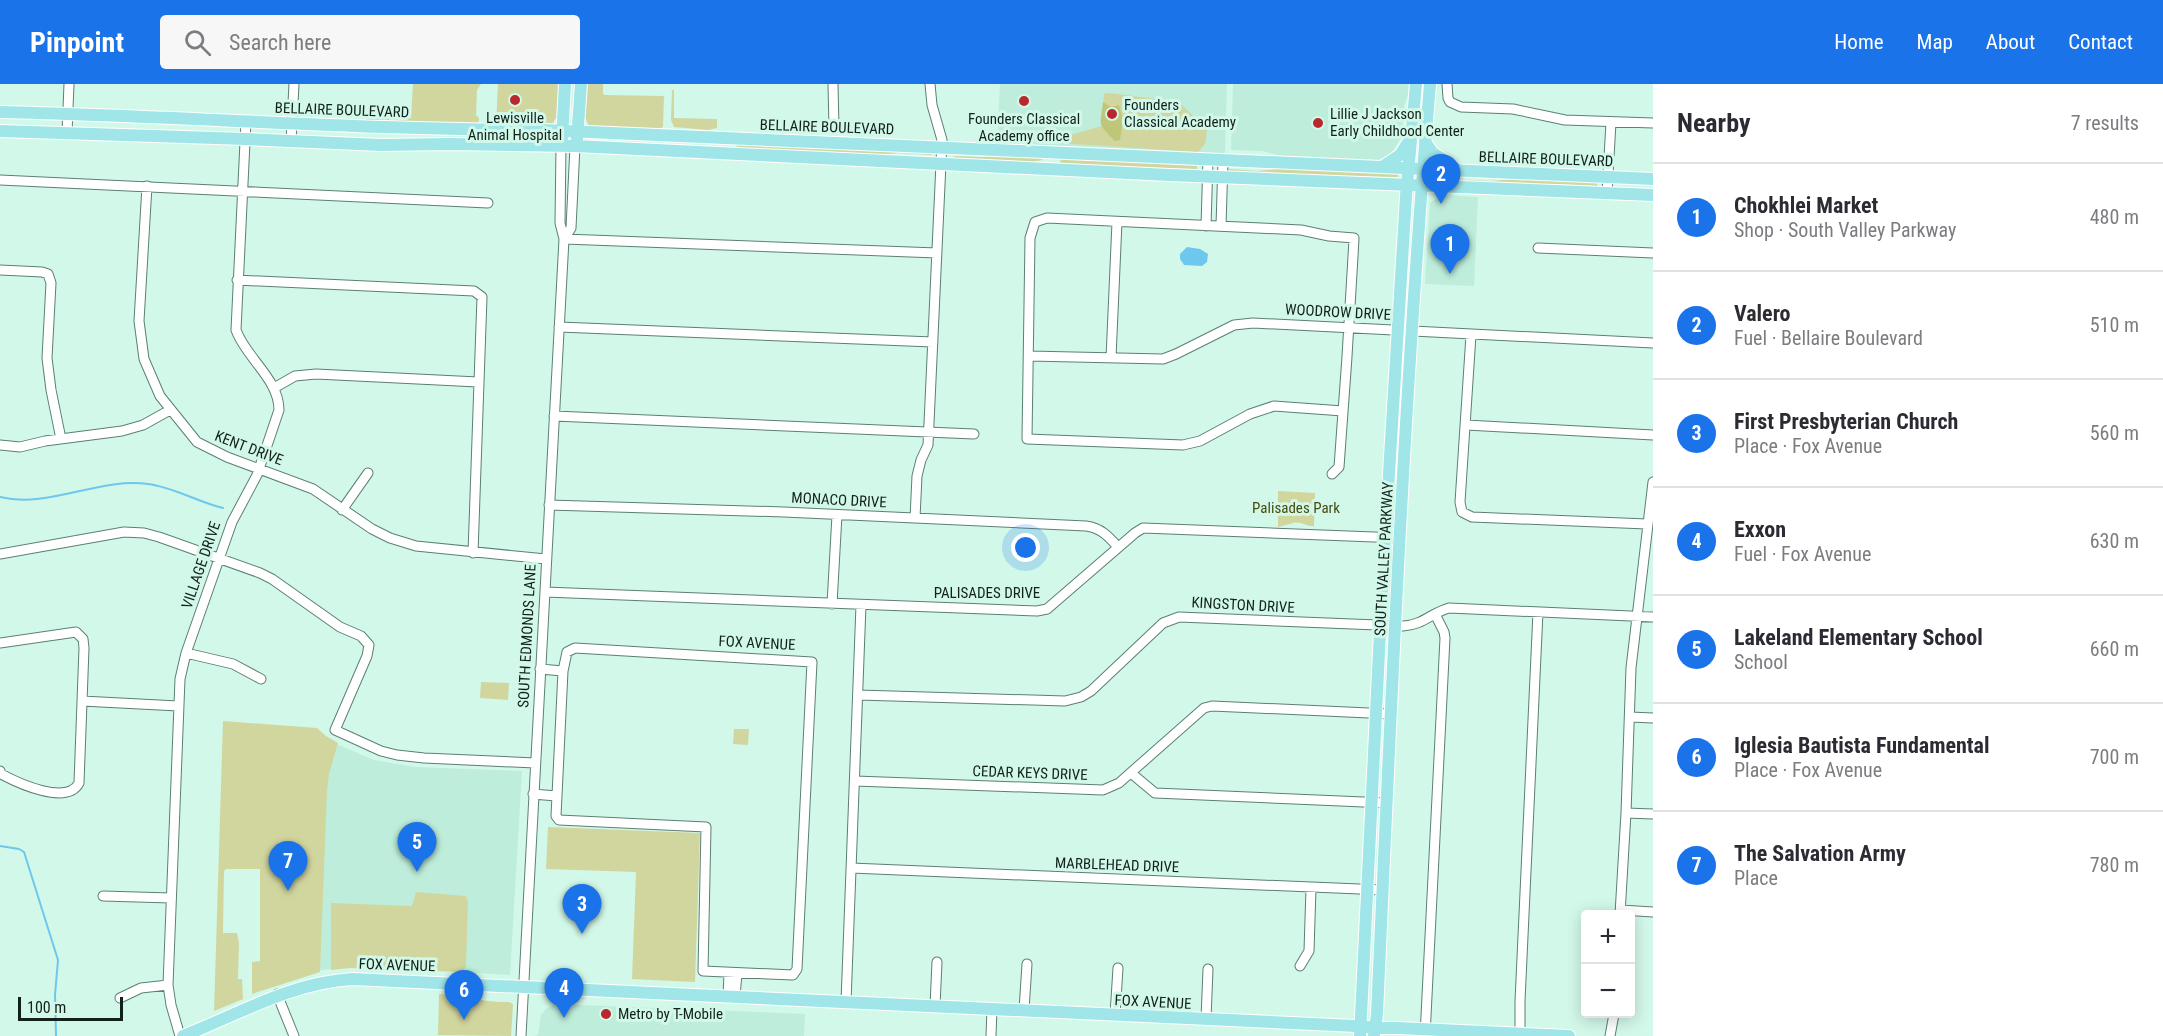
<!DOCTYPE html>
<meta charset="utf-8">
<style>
body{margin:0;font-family:"Roboto Condensed",sans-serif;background:#f7f7f7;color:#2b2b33}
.controls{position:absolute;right:18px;bottom:18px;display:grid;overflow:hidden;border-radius:6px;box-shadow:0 3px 15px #0003}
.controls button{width:54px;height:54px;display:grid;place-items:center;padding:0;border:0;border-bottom:2px solid #e1e1e2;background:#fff;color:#2b2b33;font:30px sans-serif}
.scale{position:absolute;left:18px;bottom:15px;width:105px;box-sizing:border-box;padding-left:6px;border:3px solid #13211c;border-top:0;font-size:16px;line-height:21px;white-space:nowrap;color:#13211c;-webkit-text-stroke:4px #d2f8e9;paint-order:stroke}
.you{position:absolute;left:1026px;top:464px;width:21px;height:21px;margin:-15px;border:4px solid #fff;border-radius:50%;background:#1a73e8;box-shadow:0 0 0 9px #1a73e833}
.badge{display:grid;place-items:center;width:39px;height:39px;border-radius:50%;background:#1a73e8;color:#fff;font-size:20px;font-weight:700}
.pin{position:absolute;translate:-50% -50px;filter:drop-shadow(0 2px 3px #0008)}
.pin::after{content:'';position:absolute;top:32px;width:21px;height:18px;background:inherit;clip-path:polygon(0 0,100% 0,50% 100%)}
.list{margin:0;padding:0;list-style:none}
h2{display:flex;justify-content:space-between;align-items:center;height:78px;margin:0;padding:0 24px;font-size:26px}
h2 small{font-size:20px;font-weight:400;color:#7c7c81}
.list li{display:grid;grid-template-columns:39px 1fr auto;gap:18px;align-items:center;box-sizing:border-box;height:108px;padding:0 24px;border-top:2px solid #e1e1e2}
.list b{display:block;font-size:22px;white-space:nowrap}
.list p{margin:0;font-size:20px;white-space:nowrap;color:#7c7c81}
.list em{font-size:20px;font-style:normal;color:#7c7c81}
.icon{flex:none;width:33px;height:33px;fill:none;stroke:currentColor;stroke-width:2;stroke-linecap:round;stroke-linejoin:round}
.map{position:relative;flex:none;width:1653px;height:952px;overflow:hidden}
header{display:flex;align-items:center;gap:36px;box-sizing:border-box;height:84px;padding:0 30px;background:#1a73e8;color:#fff}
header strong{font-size:28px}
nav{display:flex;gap:33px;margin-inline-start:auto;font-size:21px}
.search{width:420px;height:54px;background:#f7f7f7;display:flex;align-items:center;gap:15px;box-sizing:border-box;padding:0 21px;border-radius:6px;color:#7c7c81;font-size:22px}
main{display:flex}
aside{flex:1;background:#fff}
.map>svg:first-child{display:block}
.built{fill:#beeddb}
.green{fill:#d1d69f}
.forest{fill:#bfc677}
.water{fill:#6ec7ed}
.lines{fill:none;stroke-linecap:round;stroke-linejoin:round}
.stream{stroke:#6ec7ed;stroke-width:2}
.minor-casing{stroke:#5d7f73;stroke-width:11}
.major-casing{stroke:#fff;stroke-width:14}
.minor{stroke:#fff;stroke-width:9}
.major{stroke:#a0e5e8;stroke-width:12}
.poi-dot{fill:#b8282c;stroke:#d2f8e9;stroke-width:2}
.labels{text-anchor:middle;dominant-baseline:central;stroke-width:6;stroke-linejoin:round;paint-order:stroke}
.poi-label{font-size:15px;fill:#13211c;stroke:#d2f8e9;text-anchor:start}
.street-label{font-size:15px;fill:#13211c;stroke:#d2f8e9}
.park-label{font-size:15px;fill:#484b10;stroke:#d2f8e9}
</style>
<header>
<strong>Pinpoint</strong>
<div class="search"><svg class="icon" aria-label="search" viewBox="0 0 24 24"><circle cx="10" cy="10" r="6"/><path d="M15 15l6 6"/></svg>Search here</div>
<nav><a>Home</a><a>Map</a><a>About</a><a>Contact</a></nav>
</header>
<main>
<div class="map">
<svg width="1653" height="952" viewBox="0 0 1653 952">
<rect width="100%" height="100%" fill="#d2f8e9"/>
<path class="built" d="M1000 0H1227L1225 70 997 60Z
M1233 0H1409L1408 11 1403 25 1402 52 1391 70 1376 77 1287 73 1262 67 1231 66Z
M1441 111 1478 113 1474 202 1425 200 1430 119Z
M332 658 374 676 415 683 522 687 510 891 384 883H345L315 887 321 693Z
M555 920 805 930 804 952H533L538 951 541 931 546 925Z"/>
<path class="green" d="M413 0H481L477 6 476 31 479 34 478 42 366 36 365 29 368 27 371 33 411 34Z
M498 0H561L558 34 555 35 552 41 496 42Z
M586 0H603V10L605 11 664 12 663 43 656 47 589 42 585 33Z
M672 6H674V34L717 35V44L708 46 674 43 671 36Z
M1108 9C1132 11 1155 16 1178 17L1207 46 1205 60 1198 68 1056 59V55L1102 42 1104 10Z
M735 60 933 69 931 71 899 69 880 71 739 65Z
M1017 70 1042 74V76L1032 78 955 76 952 74 955 72 983 73Z
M1066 74 1197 80V85L1166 84 1150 86 1061 80 1060 76Z
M1289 84 1394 89 1398 90V93L1227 90V85L1258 87Z
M1520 94 1597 98V102L1559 100 1535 103 1434 98V95L1493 97Z
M1278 407 1315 409 1314 442C1307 443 1301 437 1293 439 1288 440 1284 442 1278 443Z
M481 598 509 599 508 616 480 614Z
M223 637 317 644 326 652 338 659 329 690 327 707 320 888 252 910V878L260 877V785H226L224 787 223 849H237L239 859 238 895H242L243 915 214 927Z
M734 645H749L748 661 733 660Z
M548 743 700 749 695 898 632 895 636 788 546 785Z
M416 808 466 812 468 817 466 882 463 888 350 884 331 886V819L412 822Z
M439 910C463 911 485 919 509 918L513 920 511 952 438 951Z"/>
<path class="forest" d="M1103 18 1111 23 1119 21 1123 36 1120 56 1115 57C1097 39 1100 43 1103 18Z"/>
<path class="water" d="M1187 163 1200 165 1208 170 1207 178 1202 182 1184 181 1180 175V170Z"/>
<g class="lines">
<path class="stream" d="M0 413C48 425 100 393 148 400 173 403 198 418 223 424
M0 762 19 765 24 768 58 876 55 911 56 952"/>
<defs>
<path id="minor" d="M833 0 834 44
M1447 0 1448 14 1450 18 1461 23 1513 25 1565 36 1653 39
M67 49 69 0
M291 57 294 0
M0 96 488 119
M147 102 139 237 144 275 160 312 197 358 227 373 313 405 372 445 390 454 416 462 546 475
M1607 109 1611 38
M1206 142 1208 75
M1221 142 1223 76
M564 155 937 169
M564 155 571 144 575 62
M1538 164 1653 169
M0 186 42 188 48 190 51 199 47 274 51 306 61 355
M237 196 474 207 482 213 473 469
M559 243 933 258
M1471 251 1460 418 1462 428 1472 433 1647 440
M1029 272 1163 275 1176 270 1234 241 1253 239 1653 259
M1111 274 1117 138
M274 304 295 292 316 290 478 298
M554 332 974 350
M1466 341 1653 351
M0 361 20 363 45 357 122 347 143 341 170 326
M1332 390 1339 383C1345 307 1350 231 1354 154L1329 152 1301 146 1047 134 1035 138 1030 154 1027 355 1183 361 1200 357 1250 330 1274 322 1343 327
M549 421 784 428 1086 442C1101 444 1108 452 1118 463
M342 426 368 389
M915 434 917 392 921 376 928 361 941 79 942 56 932 21 930 0
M0 470 124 448 144 449 159 453 260 489 272 495 340 543 361 552 369 561 367 572 335 646 381 667 397 671 424 674 535 679
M545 508 1037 527 1047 525 1135 449 1143 444 1400 454
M832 520 837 431
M0 559 76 548 83 555 84 564 79 699C67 722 18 699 1 690L0 687
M575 564 812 578 797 885 793 891 703 887 706 743 559 736 556 732 563 587 567 568Z
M186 569 233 580 261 595
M540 585 563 587
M858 611 1065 617 1081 613 1091 607 1163 539 1179 533 1403 542C1423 541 1431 529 1449 524L1653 533
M82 617 178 622
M1630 633 1653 634
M1131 689 1155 709 1387 719
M855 697 1103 706 1119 699 1204 624 1212 622 1391 630
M533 710 556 712
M1626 729 1653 730
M851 784 1383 806
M103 812 171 814
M1621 826 1653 828
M1620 830 1626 729 1631 584 1653 398
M1300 882 1309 867 1311 804
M277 910 294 952
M728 912 729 890
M735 912 737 890
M120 914 141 904 168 901
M846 918 861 521
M935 922 937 878
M1024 926 1027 880
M1115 931 1118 884
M1206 935 1208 885
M180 952 171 921 168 901 180 595 186 569 232 438 257 391 279 326C279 295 246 274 236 246L246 37
M521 952 564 155 560 139 561 62
M991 952 992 925
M1425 952 1445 554 1444 548 1435 530
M1520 952V917L1538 528
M1610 952 1614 930"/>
<path id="major" d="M0 28C181 32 362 46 544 46L1653 95
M0 47 245 55 381 61 451 60 575 62 1169 91 1653 111
M562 55 565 0
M577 56 581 0
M1425 58 1433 69 1458 86
M1382 83 1400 71 1411 54
M183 952C239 930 290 899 352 895L1569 952
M1360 952 1383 487 1406 112 1416 0
M1374 952 1377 930C1391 620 1404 309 1430 0"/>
</defs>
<use href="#minor" class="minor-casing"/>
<use href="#major" class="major-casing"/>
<use href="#minor" class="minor"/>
<use href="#major" class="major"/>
</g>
<g class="poi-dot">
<circle cx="515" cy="16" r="6"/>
<circle cx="1024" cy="17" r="6"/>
<circle cx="1112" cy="30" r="6"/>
<circle cx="1318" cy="39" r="6"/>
<circle cx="606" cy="930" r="6"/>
</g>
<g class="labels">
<g class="poi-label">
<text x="1124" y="21">Founders<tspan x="1124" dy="17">Classical Academy</tspan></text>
<text x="1330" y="30">Lillie J Jackson<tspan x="1330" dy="17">Early Childhood Center</tspan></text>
<text x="515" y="34" text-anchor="middle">Lewisville<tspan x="515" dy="17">Animal Hospital</tspan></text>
<text x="1024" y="35" text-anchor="middle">Founders Classical<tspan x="1024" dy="17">Academy office</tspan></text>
<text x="618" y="930">Metro by T-Mobile</text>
</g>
<g class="street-label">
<text transform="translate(342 26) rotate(2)">BELLAIRE BOULEVARD</text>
<text transform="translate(827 43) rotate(2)">BELLAIRE BOULEVARD</text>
<text transform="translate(1546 75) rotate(2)">BELLAIRE BOULEVARD</text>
<text transform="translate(1338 228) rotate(3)">WOODROW DRIVE</text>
<text transform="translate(249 364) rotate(21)">KENT DRIVE</text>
<text transform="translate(839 416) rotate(3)">MONACO DRIVE</text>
<text transform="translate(1384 475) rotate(-87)">SOUTH VALLEY PARKWAY</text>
<text transform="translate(201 481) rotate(-71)">VILLAGE DRIVE</text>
<text x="987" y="509">PALISADES DRIVE</text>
<text transform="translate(1243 521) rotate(3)">KINGSTON DRIVE</text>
<text transform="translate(527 552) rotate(-87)">SOUTH EDMONDS LANE</text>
<text transform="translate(757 559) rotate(3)">FOX AVENUE</text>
<text transform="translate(1030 689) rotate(2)">CEDAR KEYS DRIVE</text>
<text transform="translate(1117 781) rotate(2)">MARBLEHEAD DRIVE</text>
<text transform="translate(397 881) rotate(2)">FOX AVENUE</text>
<text transform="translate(1153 918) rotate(3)">FOX AVENUE</text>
</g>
<g class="park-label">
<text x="1296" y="424">Palisades Park</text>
</g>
</g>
</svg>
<div class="controls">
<button>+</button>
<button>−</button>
</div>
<div class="scale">100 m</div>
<div class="you"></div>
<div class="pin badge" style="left:1450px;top:190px">1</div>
<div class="pin badge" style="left:1441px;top:120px">2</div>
<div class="pin badge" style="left:582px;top:850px">3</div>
<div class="pin badge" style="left:564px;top:934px">4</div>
<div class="pin badge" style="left:417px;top:788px">5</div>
<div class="pin badge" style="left:464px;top:936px">6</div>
<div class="pin badge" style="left:288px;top:807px">7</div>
</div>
<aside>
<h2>Nearby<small>7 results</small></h2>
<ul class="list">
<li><span class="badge">1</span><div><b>Chokhlei Market</b><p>Shop · South Valley Parkway</p></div><em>480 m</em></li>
<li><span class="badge">2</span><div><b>Valero</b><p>Fuel · Bellaire Boulevard</p></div><em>510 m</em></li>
<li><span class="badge">3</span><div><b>First Presbyterian Church</b><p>Place · Fox Avenue</p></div><em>560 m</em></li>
<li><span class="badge">4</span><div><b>Exxon</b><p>Fuel · Fox Avenue</p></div><em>630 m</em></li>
<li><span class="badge">5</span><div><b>Lakeland Elementary School</b><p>School</p></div><em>660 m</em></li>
<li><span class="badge">6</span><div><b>Iglesia Bautista Fundamental</b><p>Place · Fox Avenue</p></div><em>700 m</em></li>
<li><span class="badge">7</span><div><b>The Salvation Army</b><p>Place</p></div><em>780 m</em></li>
</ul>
</aside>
</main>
